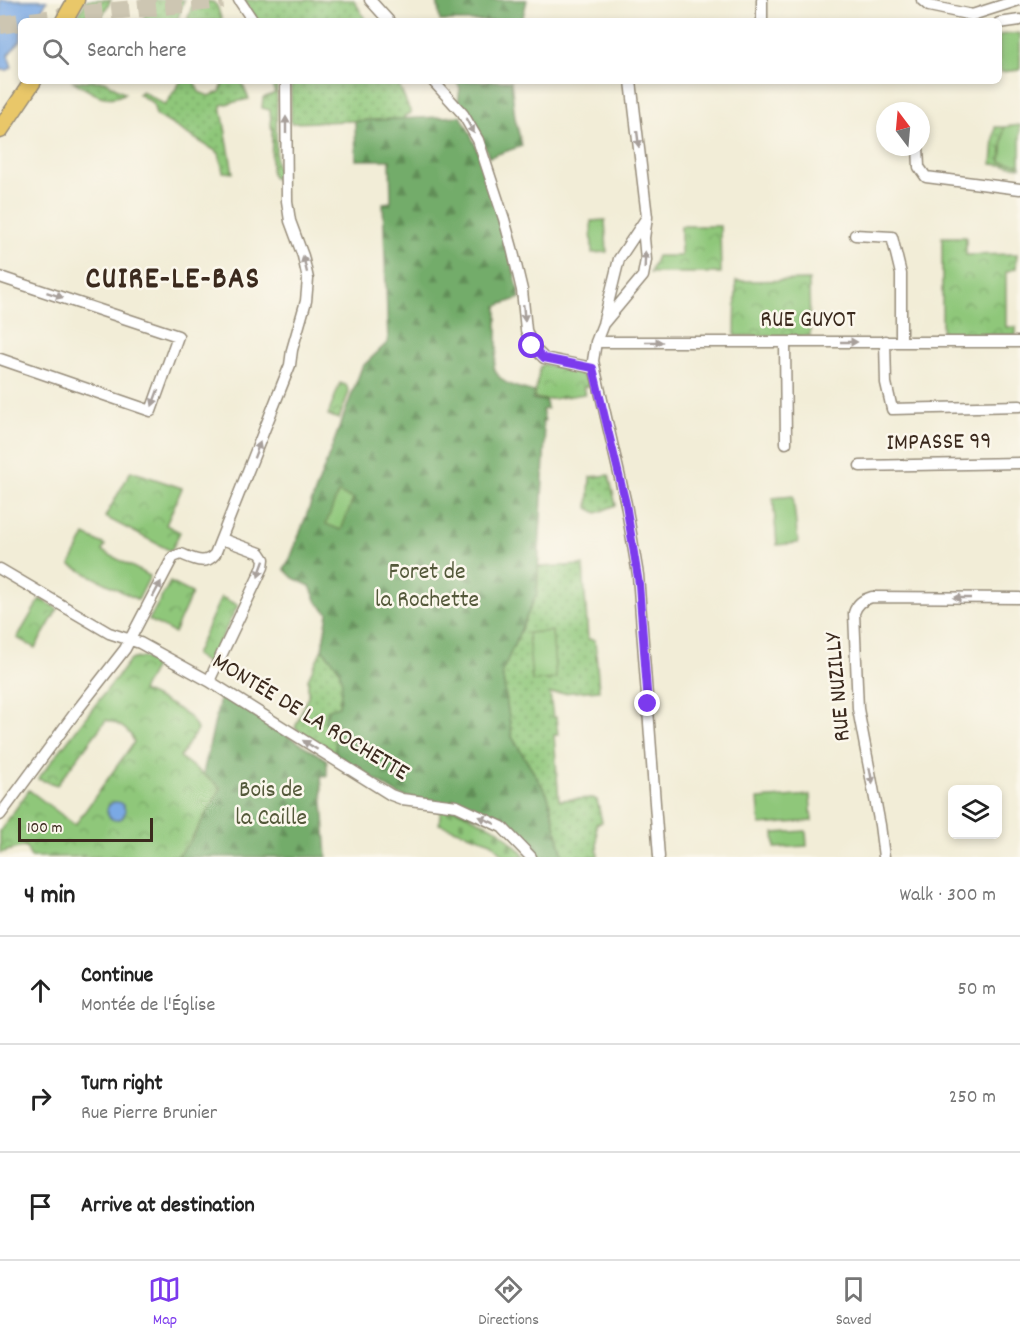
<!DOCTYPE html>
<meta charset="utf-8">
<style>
body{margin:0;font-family:Dekko,sans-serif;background:#f6f6f6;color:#222}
.controls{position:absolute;right:18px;bottom:18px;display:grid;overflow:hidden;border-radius:9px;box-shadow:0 3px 9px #0003}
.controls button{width:54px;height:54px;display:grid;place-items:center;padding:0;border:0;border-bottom:2px solid #e0e0e0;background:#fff;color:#222;font:30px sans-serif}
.compass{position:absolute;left:876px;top:102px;width:54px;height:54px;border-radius:50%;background:#fff;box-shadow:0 3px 9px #0003;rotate:344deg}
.scale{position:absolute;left:18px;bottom:15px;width:135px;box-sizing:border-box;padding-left:6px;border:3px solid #3b2a1e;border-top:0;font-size:16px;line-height:21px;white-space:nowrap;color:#3b2a1e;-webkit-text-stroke:4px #fbf7ec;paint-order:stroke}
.stop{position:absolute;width:18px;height:18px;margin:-14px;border:4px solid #7c3aed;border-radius:50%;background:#fff}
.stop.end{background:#7c3aed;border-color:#fff;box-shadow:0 2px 6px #0008}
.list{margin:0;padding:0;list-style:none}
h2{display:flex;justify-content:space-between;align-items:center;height:78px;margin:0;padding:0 24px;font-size:26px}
h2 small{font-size:20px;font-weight:400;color:#767676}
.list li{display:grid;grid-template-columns:39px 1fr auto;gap:18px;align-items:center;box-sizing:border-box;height:108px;padding:0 24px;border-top:2px solid #e0e0e0}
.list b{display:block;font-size:22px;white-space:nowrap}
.list p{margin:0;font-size:20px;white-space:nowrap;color:#767676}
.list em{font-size:20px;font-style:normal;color:#767676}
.icon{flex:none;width:33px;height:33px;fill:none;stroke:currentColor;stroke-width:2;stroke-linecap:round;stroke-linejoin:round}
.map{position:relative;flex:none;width:1020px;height:857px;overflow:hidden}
.search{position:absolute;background:#fff;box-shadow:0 3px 9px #0003;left:18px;right:18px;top:18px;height:66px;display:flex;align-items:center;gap:15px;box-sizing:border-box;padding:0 21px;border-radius:9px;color:#767676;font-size:22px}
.sheet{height:402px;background:#fff}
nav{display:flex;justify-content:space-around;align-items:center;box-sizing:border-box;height:84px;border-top:2px solid #e0e0e0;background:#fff;font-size:16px;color:#767676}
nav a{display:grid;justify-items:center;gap:3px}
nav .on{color:#7c3aed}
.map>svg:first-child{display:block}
.grass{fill:url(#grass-dots);stroke:#65784c;stroke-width:1.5}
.forest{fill:url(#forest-firs);stroke:#576b44;stroke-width:1.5}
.cemetery{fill:url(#cemetery-stones);stroke:#65784c;stroke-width:1.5}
.park{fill:url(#park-crowns);stroke:#65784c;stroke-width:1.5}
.pitch{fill:#8fc77a;stroke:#65784c;stroke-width:1.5}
.water{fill:#7aa9e4;stroke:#5a6a81;stroke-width:1.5}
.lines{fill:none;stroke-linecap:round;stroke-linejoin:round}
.trunk-tunnel{stroke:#cdc6b2;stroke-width:18;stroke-dasharray:18 9;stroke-linecap:butt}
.minor-casing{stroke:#968c7a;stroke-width:13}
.primary-casing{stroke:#968c7a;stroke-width:19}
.minor{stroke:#fff;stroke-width:10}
.primary{stroke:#e9c769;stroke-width:16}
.oneway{fill:#a79f9a}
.route{stroke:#7c3aed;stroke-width:8}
.labels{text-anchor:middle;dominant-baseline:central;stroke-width:5;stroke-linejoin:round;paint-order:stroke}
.street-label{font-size:24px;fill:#3b2a1e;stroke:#fbf7ec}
.park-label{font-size:24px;fill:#54593a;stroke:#fbf7ec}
.district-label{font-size:30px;font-weight:bold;letter-spacing:1.5px;fill:#3b2a1e;stroke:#fbf7ec}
</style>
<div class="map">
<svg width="1020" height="857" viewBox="0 0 1020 857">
<defs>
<pattern id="grass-dots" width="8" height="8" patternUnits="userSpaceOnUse" patternTransform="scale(1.5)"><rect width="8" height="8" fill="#8fc77a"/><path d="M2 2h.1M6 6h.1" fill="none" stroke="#76a263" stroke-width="1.8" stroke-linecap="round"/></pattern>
<pattern id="forest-firs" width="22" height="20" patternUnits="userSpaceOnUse" patternTransform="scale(1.5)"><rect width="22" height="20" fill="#73ac6a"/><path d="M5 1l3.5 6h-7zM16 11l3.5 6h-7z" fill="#608c57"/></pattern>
<pattern id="cemetery-stones" width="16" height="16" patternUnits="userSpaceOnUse" patternTransform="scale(1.5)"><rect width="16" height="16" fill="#8fc77a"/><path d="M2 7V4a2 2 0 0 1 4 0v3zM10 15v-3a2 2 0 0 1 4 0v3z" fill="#76a263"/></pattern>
<pattern id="park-crowns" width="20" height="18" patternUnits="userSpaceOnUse" patternTransform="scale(1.5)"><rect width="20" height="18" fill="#8fc77a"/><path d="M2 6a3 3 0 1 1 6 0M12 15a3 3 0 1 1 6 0" fill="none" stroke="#76a263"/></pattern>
</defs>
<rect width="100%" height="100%" fill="#fbf7ec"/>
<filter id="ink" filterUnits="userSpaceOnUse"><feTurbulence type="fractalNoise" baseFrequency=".0167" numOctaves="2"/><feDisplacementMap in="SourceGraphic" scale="12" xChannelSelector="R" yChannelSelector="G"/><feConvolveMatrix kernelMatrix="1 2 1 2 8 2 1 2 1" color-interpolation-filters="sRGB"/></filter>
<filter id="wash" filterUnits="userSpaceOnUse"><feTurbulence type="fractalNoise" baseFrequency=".008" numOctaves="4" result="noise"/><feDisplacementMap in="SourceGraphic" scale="24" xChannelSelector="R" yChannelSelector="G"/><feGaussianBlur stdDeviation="1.35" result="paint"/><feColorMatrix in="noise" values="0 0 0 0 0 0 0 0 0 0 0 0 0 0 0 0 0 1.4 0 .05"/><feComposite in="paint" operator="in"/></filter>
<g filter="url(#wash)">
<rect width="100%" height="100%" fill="#f2edd7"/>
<path class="grass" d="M87 0H111L99 21H75Z
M143 0H184L177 21H142L151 4Z
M198 0 213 2 217 6 222 21H187L192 6Z
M244 0H354L366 21H256Z
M73 81H104L125 93C106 105 89 91 73 81Z
M181 81H194L199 92 209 96 220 92 224 81H241L249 99 221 105 233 173 223 172 219 153 156 115 153 103 138 94 142 91 165 105Z
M270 81H277L276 165 282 175V180L273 178 271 171 272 133 270 110 262 108 263 98 275 93Z
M291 81H397L411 113 404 116 405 119 291 123Z
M995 127H1004L1001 162 1020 164V167L992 164Z
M609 475 616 505 597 513 588 508 590 477Z
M583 565 588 639 595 640 599 690 550 694 553 717H556L558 735H554L559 800 593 798 597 800 602 822 596 824 598 857H563L548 796 512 737 502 672 537 593 538 567Z
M322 649 338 666 343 681 335 754 295 728 308 696V679Z"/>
<path class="forest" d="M437 0H527L522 21H440Z
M456 81H511L515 118 522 146 489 157C481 136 473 118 458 102L460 88Z
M461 116C492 172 506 236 520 298L497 306V351L494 368C501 386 517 387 534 392L533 399 546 401 547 409 542 410 545 421H542L545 439 537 593 502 672 512 737 548 796 563 857H536L502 823 399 795 335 754 336 733 324 722 329 709 339 706C344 675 344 672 322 649L328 613 317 602 310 586 293 578 284 569 290 559 362 367 388 342 383 203 391 202 390 160H356L355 121Z
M221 694 327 760V776H321L327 857H176L189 843 221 788 203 774Z"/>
<path class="cemetery" d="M441 807 454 809 499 830 526 857H505L491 842 439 824Z"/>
<path class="park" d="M681 226H720L721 273H650L657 256H681Z
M942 237H966V255L1017 254 1016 268 1006 272V327H1016V335L942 334Z
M809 280 810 336H735L736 281Z
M544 364C562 368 582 366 589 386L583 387 585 394 546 400 534 398 540 367Z
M340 383 346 385 349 392 339 419 328 415Z
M131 471 182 488 166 525 180 532 171 551 105 517Z
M170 582 192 593 174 633 149 620Z
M221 597 238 605 208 664 195 655Z
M40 599 58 609 35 648 17 638Z
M143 657 156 664 142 691C159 700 193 711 197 730L180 757 221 788 189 843 176 857H31L25 846 0 853V831L29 790 75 825 134 742C131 730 117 723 106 720L57 785 38 779 130 660Z"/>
<path class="pitch" d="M1020 33V70L1001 72 999 63V35Z
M1020 125V164L1001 162 1004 127Z
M605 220 607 252 592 253 591 221Z
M338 493 353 499 341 530 326 524Z
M793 496 798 543 777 545 773 498Z
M85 535 105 545 102 551 150 576 138 600 70 565Z
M552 631 556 679 532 681 528 633Z
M810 795 812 821 760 825 758 799Z
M806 831 807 846 775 848 774 833Z"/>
<path class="water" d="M0 0H47L36 21H21V40L8 55 12 67 8 70H0Z
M107 811a9 9 0 1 1 18 0a9 9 0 1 1-18 0Z"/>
</g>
<g filter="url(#ink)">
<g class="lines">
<path class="trunk-tunnel" d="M31 21 93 13 223 0
M0 25 21 22"/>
<defs>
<path id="minor" d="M239 0 253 21
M370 0 389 21
M762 0V21
M922 0 929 6 972 15 1019 0
M999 23 1020 20
M433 81 463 114 478 140 504 219 512 248 522 290 526 330 532 346 544 358 593 368
M918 147 919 167 926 177 1020 189
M647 217 619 259 603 324 596 342 593 361 626 504 638 575 659 857
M855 235 892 237 901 274V342
M0 277 178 336 151 411 0 359
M603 324 643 276 646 260 644 238 647 217 631 81
M885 341 886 383 892 409 1020 406
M596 342H1020
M785 342 786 443
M860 466 1020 463
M0 569 109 633 140 643 209 681 391 795 402 799 457 806 502 827 531 857
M209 681 263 567 264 559 260 553 222 539
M0 815 75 713 125 649 173 557 181 554C194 559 205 566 215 554L290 365 292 350 306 301 308 279 303 256 290 221 287 201 286 81
M884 857 880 825 858 709 854 613C857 604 862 600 872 597L1020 598"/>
<path id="primary" d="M64 21 76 0
M0 130 33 81"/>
</defs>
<use href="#minor" class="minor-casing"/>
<use href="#primary" class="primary-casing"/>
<use href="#minor" class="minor"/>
<use href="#primary" class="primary"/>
</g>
<defs><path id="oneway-solid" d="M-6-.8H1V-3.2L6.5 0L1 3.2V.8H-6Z" transform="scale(1.5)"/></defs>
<g class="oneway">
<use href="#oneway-solid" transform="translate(286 125) rotate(-90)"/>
<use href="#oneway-solid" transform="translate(470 126) rotate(61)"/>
<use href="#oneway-solid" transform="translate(638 139) rotate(83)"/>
<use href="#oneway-solid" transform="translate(645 260) rotate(-88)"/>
<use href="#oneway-solid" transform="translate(305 264) rotate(-103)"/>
<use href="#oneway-solid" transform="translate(55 295) rotate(18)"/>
<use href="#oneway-solid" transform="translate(524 313) rotate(85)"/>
<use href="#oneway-solid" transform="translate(654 342)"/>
<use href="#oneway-solid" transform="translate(849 342)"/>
<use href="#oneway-solid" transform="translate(155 398) rotate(110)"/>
<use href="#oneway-solid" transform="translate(257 450) rotate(-69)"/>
<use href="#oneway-solid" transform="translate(261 569) rotate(110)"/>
<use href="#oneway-solid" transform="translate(157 589) rotate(-62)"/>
<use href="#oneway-solid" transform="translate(962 598) rotate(-180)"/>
<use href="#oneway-solid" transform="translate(310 745) rotate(-148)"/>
<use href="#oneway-solid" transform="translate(871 776) rotate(79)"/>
<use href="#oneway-solid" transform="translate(487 820) rotate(-155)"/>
</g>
</g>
<g class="lines" filter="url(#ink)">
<path class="route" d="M532 346 544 358 593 368 626 504 639 584 648 704"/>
</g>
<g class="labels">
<g class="street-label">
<text x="808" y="321">RUE GUYOT</text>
<text transform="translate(939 443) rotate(-1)">IMPASSE 99</text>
<text transform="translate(839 687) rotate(-95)">RUE NUZILLY</text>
<text transform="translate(310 718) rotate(31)">MONTÉE DE LA ROCHETTE</text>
</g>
<g class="park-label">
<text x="427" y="573">Foret de<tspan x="427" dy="28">la Rochette</tspan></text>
<text x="271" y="791">Bois de<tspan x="271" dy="28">la Caille</tspan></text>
</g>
<g class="district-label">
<text x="173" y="281">CUIRE-LE-BAS</text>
</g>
</g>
</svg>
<div class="controls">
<button><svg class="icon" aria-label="layers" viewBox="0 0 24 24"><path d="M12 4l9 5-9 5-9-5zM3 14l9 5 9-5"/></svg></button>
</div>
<svg class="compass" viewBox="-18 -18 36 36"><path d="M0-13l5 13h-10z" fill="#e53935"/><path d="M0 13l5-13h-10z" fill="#767676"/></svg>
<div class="scale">100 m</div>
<div class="stop" style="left:532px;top:346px"></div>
<div class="stop end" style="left:648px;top:704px"></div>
<div class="search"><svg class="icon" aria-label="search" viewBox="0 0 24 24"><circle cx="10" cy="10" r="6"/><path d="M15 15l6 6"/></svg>Search here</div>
</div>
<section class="sheet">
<h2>4 min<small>Walk · 300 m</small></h2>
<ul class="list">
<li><svg class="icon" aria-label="ahead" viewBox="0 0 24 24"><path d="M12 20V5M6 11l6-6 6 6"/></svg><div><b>Continue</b><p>Montée de l'Église</p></div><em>50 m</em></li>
<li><svg class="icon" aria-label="right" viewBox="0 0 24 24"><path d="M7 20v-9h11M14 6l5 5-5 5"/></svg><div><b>Turn right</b><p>Rue Pierre Brunier</p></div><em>250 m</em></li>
<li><svg class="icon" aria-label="arrive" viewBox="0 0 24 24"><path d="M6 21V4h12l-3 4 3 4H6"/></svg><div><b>Arrive at destination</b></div></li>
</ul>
</section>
<nav>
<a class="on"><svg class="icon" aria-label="map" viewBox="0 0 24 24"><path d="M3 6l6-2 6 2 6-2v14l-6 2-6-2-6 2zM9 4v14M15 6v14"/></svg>Map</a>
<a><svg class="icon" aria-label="directions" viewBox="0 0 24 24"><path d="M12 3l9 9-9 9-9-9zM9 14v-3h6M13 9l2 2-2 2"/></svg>Directions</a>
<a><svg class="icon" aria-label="saved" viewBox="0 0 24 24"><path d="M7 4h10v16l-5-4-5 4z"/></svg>Saved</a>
</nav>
